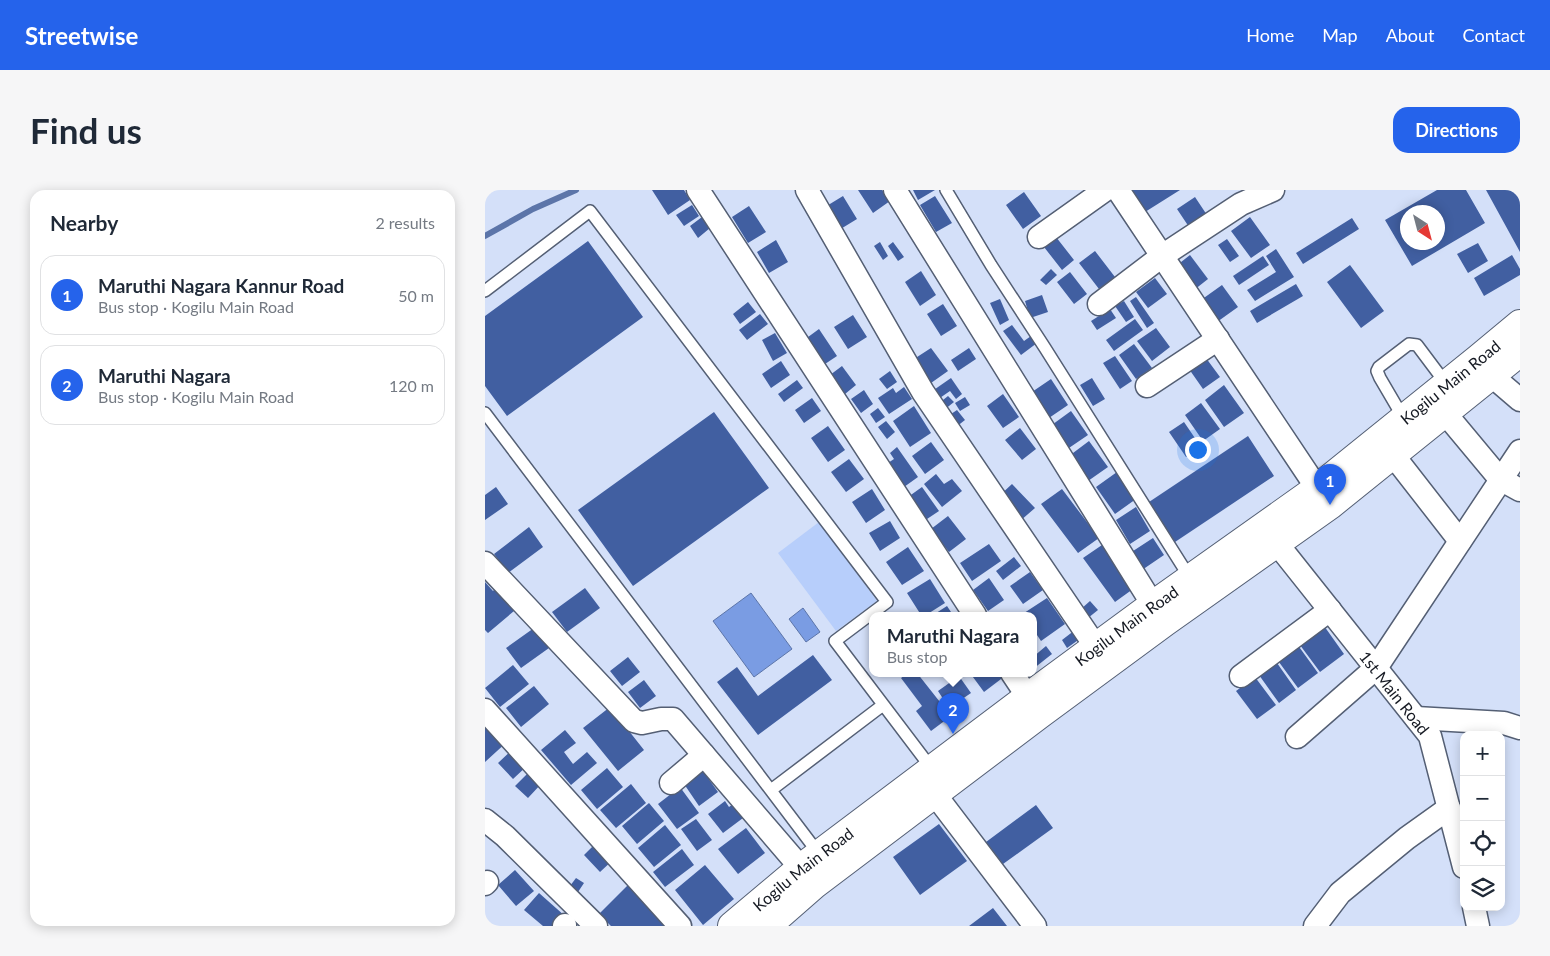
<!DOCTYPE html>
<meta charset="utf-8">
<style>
body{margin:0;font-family:Lato,sans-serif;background:#f6f6f7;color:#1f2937}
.controls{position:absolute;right:15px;bottom:15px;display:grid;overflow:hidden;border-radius:10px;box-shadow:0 2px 12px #0003}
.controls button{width:45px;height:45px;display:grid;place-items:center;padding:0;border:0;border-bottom:1px solid #e0e1e3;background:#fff;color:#1f2937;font:25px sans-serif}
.compass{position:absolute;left:915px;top:15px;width:45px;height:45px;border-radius:50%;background:#fff;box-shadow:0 2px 12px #0003;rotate:144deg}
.you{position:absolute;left:712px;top:259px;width:18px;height:18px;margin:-12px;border:4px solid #fff;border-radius:50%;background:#1a73e8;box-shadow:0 0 0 8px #1a73e833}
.badge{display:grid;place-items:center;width:32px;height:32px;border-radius:50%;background:#2563eb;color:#fff;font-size:16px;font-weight:700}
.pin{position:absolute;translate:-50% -41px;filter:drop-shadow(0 1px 2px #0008)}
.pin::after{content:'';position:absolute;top:26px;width:18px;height:15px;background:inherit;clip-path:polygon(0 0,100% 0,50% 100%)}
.popup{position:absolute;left:384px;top:422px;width:168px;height:65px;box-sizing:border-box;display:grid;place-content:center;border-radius:10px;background:#fff;filter:drop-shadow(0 1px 4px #0005);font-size:16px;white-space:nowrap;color:#747a83}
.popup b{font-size:19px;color:#1f2937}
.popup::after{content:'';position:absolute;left:50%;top:100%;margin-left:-10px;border:10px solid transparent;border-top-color:#fff}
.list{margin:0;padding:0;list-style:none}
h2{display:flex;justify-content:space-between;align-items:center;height:65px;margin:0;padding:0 20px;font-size:21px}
h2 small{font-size:16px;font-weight:400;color:#747a83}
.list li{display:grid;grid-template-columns:32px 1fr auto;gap:15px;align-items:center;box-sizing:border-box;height:80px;margin:0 10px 10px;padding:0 10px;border:1px solid #e0e1e3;border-radius:15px}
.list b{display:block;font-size:19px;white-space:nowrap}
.list p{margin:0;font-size:16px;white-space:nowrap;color:#747a83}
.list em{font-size:16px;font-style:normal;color:#747a83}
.icon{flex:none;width:28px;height:28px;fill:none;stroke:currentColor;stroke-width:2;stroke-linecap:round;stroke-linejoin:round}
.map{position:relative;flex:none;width:1035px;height:736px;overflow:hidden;border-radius:15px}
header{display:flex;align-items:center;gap:30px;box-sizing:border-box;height:70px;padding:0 25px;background:#2563eb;color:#fff}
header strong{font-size:24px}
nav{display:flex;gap:28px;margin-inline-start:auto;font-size:18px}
.intro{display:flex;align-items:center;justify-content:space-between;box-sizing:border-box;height:120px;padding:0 30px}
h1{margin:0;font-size:35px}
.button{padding:12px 22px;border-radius:15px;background:#2563eb;color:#fff;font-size:18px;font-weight:700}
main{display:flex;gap:30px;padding:0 30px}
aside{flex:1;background:#fff;border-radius:15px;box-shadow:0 2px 12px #0003}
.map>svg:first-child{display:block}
.green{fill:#b7cefb}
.water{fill:#7a9ce3;stroke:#5c75a9}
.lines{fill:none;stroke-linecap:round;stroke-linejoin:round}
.stream{stroke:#5c75a9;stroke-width:6}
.building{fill:#415fa1;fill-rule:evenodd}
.service-casing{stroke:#545f74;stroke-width:14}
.minor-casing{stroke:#545f74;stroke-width:25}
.secondary-casing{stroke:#545f74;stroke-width:30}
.service{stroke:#fff;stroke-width:11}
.minor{stroke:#fff;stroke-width:22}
.secondary{stroke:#fff;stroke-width:28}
.labels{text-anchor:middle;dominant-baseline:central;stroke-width:5;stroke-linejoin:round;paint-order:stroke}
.street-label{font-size:16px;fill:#151922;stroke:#e6edfc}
</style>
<header>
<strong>Streetwise</strong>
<nav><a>Home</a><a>Map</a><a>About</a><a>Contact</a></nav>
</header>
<div class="intro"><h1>Find us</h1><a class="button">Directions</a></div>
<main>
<aside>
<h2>Nearby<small>2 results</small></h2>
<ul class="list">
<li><span class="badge">1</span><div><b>Maruthi Nagara Kannur Road</b><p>Bus stop · Kogilu Main Road</p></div><em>50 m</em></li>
<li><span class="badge">2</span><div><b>Maruthi Nagara</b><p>Bus stop · Kogilu Main Road</p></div><em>120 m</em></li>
</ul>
</aside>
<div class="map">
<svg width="1035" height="736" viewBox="0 0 1035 736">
<rect width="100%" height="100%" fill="#d4e0f9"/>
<path class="green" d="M334 332 392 411 351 441 293 363Z"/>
<path class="water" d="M266 403 307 459 269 487 228 431Z
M318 418 335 442 321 452 304 429Z"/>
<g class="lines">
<path class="stream" d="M0 46 48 19 91 0"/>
</g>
<path class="building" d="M167 0H199L205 10 183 25Z
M373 0H397L405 11 388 23Z
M428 0H450L433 10Z
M646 0H695L660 22Z
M952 0H981L1000 33 927 76 900 30ZM922 22H952V52H922Z
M1001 0H1035V62Z
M539 2 556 26 538 39 521 15Z
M358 6 372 29 354 40 340 17Z
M450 6 467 33 451 42 435 15Z
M710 7 722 25 704 37 692 19Z
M207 15 214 26 199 36 191 25Z
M264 16 281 42 263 53 247 27Z
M217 27 225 38 213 48 205 36Z
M765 27 785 55 766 68 746 41Z
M867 28 874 39 818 74 811 63Z
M571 47 589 70 577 80 559 57Z
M742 49 754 66 745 72 733 55Z
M291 50 303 72 284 83 272 62Z
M103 51 158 127 22 226 0 196V126Z
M395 52 403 66 398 70 389 56Z
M408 52 419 67 413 71 403 56Z
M993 53 1003 71 983 83 972 64Z
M791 59 809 87 770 111 762 100 791 82 781 66Z
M610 61 630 87 614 99 594 73Z
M705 65 723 89 709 100 691 76Z
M1027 65 1035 79V85L999 106 989 88Z
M778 66 784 75 754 95 748 86Z
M865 75 899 121 876 138 842 92Z
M566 79 572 85 561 95 555 90Z
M436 81 451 105 435 116 420 92Z
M585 82 602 104 589 114 572 92Z
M670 88 682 104 663 118 651 102Z
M811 94 818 106 772 133 765 121Z
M737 95 753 117 732 132 716 110Z
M557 105 563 122 545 128 540 111Z
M651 107 669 133 662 138 645 111Z
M515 109 524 130 515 135 505 113Z
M639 111 649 127 641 132 630 116Z
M263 112 271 122 255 134 248 124Z
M458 114 472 136 456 146 442 124Z
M625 119 631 128 612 140 606 131Z
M275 124 283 134 262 150 254 140Z
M368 125 382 147 363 159 349 137Z
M650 129 658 140 629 161 621 150Z
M527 135 539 151 546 146 552 153 536 165 518 141Z
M671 138 685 157 667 171 652 151Z
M334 139 352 166 337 176 319 150Z
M290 143 302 163 288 171 277 150Z
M649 154 667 178 651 189 634 165Z
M446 158 463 181 446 193 429 169Z
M484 158 491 169 473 181 466 170Z
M630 166 647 191 635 199 618 173Z
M721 168 735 187 718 199 704 179Z
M296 171 305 185 286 198 277 184Z
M357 176 371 195 360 204 345 185Z
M405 181 412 192 402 199 394 189Z
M466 188 477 204 471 209 465 201 449 212 443 204Z
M607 188 620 209 608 216 595 195Z
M566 189 583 215 561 230 544 204Z
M312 190 318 198 299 212 293 204Z
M739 195 759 223 739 237 720 210Z
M419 197 427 209 404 224 393 208 408 198 411 203Z
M379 200 388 214 376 223 366 209Z
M518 204 534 227 518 238 502 216Z
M463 206 469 212 459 220 453 214Z
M480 207 485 215 475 221 470 213Z
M327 208 336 221 319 233 310 220Z
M716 213 735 239 718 251 700 225Z
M429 216 446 243 425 257 408 231Z
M393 218 400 227 391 233 385 224Z
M472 220 480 230 471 237 463 226Z
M586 221 603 245 581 260 564 237Z
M229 222 284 298 148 396 93 320Z
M401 231 410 242 402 249 393 237Z
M699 232 716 257 701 267 684 242Z
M343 236 360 260 343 272 326 248Z
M535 238 551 259 537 270 520 250Z
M763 246 789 286 690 352 664 312Z
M604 251 623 277 603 291 584 266Z
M446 252 459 270 440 284 427 266Z
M412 257 433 287 419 297 403 273 409 269 405 263Z
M364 269 379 289 361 302 346 282Z
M632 282 651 309 630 324 611 297Z
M451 284 459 294 467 289 477 301 457 317 439 294Z
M527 294 550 318 535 331 513 307Z
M11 297 23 314 0 330V305Z
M437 297 454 321 439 331 423 307Z
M387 299 400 320 381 333 367 312Z
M577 299 614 348 593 363 556 314Z
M651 317 665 341 645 354 631 330Z
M463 326 481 349 464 362 446 339Z
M405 331 415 348 395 361 384 343Z
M44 337 58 357 23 383 9 364Z
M668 348 679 365 657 380 645 363Z
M504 354 516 371 487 391 475 373Z
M617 355 648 399 630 412 598 368Z
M423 357 439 381 417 395 401 372Z
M529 367 536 376 518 390 511 381Z
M545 382 558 400 538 414 525 396Z
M504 388 519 410 503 421 488 400Z
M445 389 460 413 441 425H436L422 403Z
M0 392 8 401 10 399 29 421 3 443 0 440Z
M100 398 115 418 82 442 67 422Z
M562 408 580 434 556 451 548 439V425H536Z
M605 411 613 420 603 428 596 419Z
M462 416 468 425H448Z
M837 433 859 464 835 482 812 451Z
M49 438 64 458 36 478 21 458Z
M590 440 596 448 582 458 577 450Z
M812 454 833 483 813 498 791 468Z
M561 456 567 464 548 479V467Z
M328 465 347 490 273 545 232 492 252 477 273 506Z
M143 467 155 482 137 496 125 481Z
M792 473 811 500 794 513 774 485Z
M28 475 44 494 15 517 0 498Z
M423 483H432L466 526 446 541 431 521 437 516 416 488Z
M485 483H517L520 486 499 502Z
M474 486 486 503 464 518 453 501Z
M770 487 791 515 772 529 751 501Z
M159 490 171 506 155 518 143 502Z
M49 496 64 514 36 537 21 518Z
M125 517 159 560 133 581 98 538Z
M0 527 23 551 0 572Z
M80 540 91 553 79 562 88 574 102 562 112 573 86 595 56 560Z
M28 559 43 575 28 589 13 573Z
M122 578 138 597 112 619 96 600Z
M216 578 233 602 214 616 197 591Z
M45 581 57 593 43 608 30 596Z
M146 594 161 613 131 638 115 620Z
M195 597 214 623 192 639 173 614Z
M240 611 244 617 248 614 258 628 238 643 223 624Z
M164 613 179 631 152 654 137 636Z
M551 615 568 638 518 674 501 652Z
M211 629 227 650 212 661 196 639Z
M454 634 482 671 435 705 408 667Z
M180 635 196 655 169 677 153 658Z
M261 638 280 663 253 684 233 659Z
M112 652 129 669 115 682 99 665Z
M197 659 209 675 180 697 168 682Z
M220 675 249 709 218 735 190 700Z
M30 680 49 701 31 716 13 695Z
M91 688 99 693 93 702 85 696Z
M143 695 184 736H126L114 724Z
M54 703 80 726 71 736H58L39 720Z
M508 718 522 736H484Z"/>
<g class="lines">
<defs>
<path id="service" d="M461 0 506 75 560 158 705 388
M0 101 105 21 402 412 350 451 447 579
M0 223 334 664
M919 229 895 188 892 181 894 177 924 154 932 155 962 195
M286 600 398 515"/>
<g id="minor">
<path d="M213 0 490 425"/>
<path d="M322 0 438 202 611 457"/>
<path d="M410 0 668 415"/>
<path d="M633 0 842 313"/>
<path d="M554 47 620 0"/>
<path d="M614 114 677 66 756 14 788 0"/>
<path d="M1007 186 1035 210"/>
<path d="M662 196 733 149"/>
<path d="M960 223 1015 289 1035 300"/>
<path d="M908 265 975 351"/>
<path id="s1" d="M782 341 945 546 979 677"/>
<path d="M0 373 149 531 157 533 176 529H188L316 678"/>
<path d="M527 483 543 507"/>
<path d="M756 486 845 420"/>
<path d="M0 520 195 736"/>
<path d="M931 528 1019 533 1035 538"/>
<path d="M812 547 891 478 1035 261"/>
<path d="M439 590 550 736"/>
<path d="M186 593 219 565"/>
<path d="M0 630 20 646 111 736"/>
<path d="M0 694 2 692"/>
<path d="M989 717 993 736"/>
<path d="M79 736 80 735"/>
<path d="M830 736 855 703 922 648 964 618"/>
</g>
<g id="secondary">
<path id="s2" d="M247 736 316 678 543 507 668 415 833 298 993 169 1035 134"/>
<path d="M282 736 330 694 555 524 680 432 845 315 1035 162"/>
</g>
</defs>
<use href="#service" class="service-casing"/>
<use href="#minor" class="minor-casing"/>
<use href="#secondary" class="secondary-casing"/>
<use href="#service" class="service"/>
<use href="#minor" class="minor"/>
<use href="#secondary" class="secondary"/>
</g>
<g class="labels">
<g class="street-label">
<text stroke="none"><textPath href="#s2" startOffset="901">Kogilu Main Road</textPath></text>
<text stroke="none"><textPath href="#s2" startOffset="496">Kogilu Main Road</textPath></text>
<text stroke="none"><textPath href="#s1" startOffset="206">1st Main Road</textPath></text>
<text stroke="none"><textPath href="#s2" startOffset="91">Kogilu Main Road</textPath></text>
</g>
</g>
</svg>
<div class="controls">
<button>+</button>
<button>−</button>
<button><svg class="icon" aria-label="locate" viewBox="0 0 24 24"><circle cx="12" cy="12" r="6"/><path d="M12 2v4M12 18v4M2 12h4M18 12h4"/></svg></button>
<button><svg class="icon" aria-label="layers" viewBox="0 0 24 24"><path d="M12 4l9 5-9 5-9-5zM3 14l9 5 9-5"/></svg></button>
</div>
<svg class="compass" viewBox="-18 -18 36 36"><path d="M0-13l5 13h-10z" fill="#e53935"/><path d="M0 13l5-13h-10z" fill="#747a83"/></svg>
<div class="you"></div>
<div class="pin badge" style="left:845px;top:315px">1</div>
<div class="pin badge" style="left:468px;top:544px">2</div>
<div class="popup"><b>Maruthi Nagara</b>Bus stop</div>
</div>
</main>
